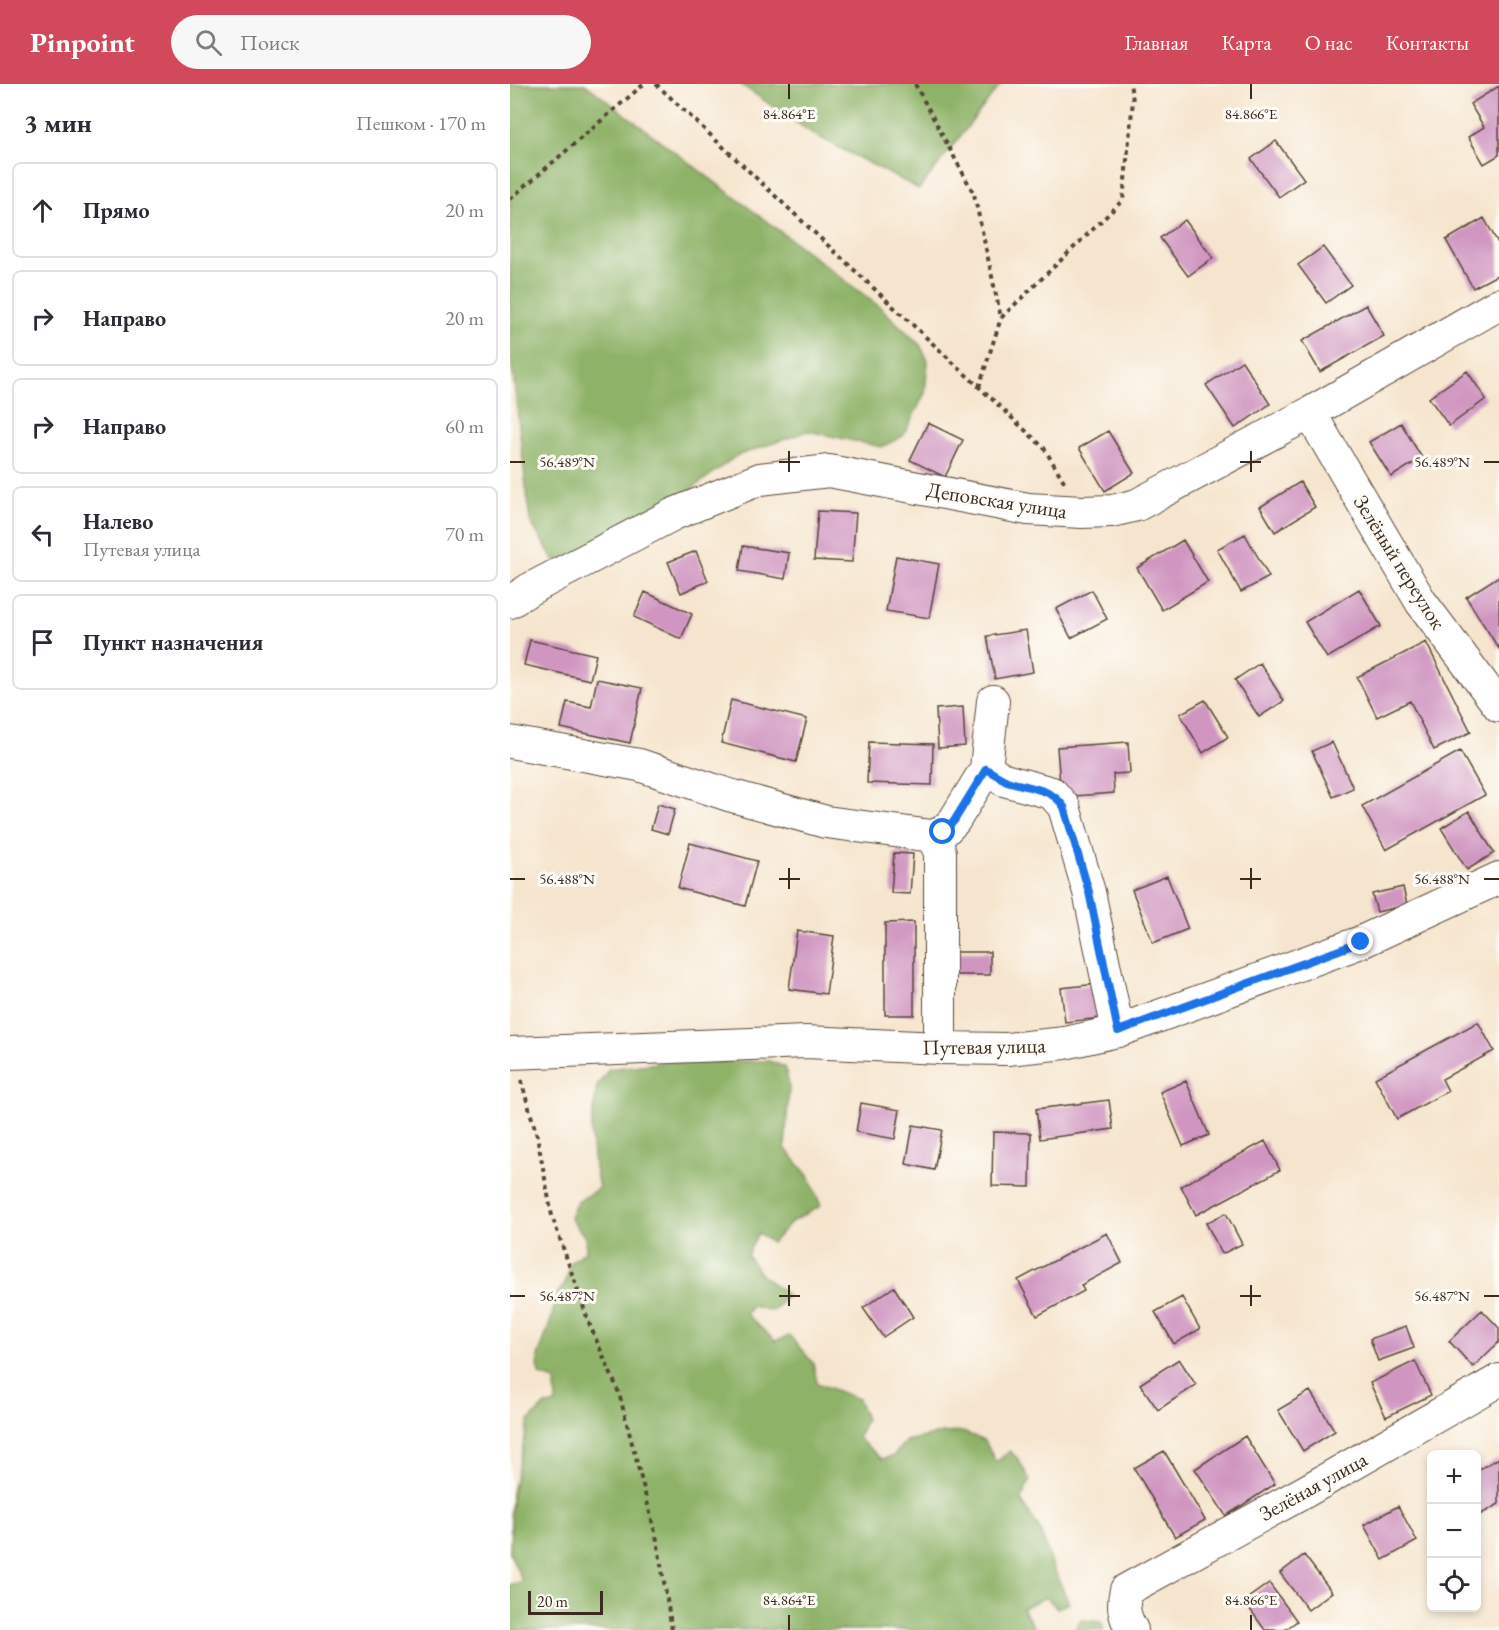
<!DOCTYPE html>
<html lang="ru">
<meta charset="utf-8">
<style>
body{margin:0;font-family:"EB Garamond",serif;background:#f7f7f7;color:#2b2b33}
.controls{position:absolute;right:18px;bottom:18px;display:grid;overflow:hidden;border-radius:9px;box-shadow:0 3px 9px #0003}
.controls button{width:54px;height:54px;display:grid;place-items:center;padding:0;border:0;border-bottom:2px solid #e1e1e2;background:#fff;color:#2b2b33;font:30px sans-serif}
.scale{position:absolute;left:18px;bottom:15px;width:75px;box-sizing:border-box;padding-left:6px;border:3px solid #3b2a1e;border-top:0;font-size:16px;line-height:21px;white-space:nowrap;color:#3b2a1e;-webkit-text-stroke:4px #fdfcf7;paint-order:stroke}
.stop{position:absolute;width:18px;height:18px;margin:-14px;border:4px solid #1a73e8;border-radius:50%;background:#fff}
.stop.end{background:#1a73e8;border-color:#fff;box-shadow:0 2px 6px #0008}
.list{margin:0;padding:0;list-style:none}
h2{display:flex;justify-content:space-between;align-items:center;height:78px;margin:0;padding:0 24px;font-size:26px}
h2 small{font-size:20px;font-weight:400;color:#7c7c81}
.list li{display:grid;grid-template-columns:39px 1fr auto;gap:18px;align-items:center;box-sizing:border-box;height:96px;margin:0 12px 12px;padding:0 12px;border:2px solid #e1e1e2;border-radius:9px}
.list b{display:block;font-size:22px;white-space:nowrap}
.list p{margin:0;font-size:20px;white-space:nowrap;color:#7c7c81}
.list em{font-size:20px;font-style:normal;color:#7c7c81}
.icon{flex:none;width:33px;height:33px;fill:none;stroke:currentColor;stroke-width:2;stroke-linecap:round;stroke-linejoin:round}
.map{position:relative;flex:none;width:989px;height:1546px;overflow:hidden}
header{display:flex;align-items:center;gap:36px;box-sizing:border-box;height:84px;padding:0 30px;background:#d1495b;color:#fff}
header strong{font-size:28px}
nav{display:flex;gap:33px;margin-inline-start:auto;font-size:21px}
.search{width:420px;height:54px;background:#f7f7f7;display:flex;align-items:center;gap:15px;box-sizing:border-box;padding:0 21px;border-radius:33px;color:#7c7c81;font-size:22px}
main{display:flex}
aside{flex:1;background:#fff}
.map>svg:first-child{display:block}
.forest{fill:#8eb268;stroke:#646e43;stroke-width:1.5}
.building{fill:#d096c1}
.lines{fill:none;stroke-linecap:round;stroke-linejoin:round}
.minor-casing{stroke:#574638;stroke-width:34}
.path{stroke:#574638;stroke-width:4;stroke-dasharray:4.5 4.5;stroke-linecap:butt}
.minor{stroke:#fff;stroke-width:32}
.route{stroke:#1a73e8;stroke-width:8}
.ticks{fill:none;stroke:#3b2a1e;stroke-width:2}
.labels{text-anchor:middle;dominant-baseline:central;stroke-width:6;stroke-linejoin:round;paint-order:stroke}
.street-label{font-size:21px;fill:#3b2a1e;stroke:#fdfcf7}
.ticks-label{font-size:15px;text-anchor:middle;fill:#3b2a1e;stroke:#fdfcf7;stroke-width:6;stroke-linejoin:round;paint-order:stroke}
</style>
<header>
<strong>Pinpoint</strong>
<div class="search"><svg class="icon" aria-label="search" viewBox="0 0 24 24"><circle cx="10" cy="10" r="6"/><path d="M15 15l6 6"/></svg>Поиск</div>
<nav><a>Главная</a><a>Карта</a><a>О нас</a><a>Контакты</a></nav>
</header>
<main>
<aside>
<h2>3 мин<small>Пешком · 170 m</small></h2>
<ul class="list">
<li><svg class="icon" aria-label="ahead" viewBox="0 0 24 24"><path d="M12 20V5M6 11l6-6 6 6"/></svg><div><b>Прямо</b></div><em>20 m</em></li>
<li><svg class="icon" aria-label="right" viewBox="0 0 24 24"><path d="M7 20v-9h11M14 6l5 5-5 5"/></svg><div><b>Направо</b></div><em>20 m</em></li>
<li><svg class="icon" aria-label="right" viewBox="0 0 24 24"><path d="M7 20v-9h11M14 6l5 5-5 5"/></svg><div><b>Направо</b></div><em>60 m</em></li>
<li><svg class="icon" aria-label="left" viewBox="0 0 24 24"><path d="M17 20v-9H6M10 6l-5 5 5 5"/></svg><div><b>Налево</b><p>Путевая улица</p></div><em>70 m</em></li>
<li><svg class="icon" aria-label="arrive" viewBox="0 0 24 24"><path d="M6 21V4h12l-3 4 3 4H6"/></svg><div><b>Пункт назначения</b></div></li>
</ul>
</aside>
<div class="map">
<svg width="989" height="1546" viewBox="0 0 989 1546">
<rect width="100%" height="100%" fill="#fdfcf7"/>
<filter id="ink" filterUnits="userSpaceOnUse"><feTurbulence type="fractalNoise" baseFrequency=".0167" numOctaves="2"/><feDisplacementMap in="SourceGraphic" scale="12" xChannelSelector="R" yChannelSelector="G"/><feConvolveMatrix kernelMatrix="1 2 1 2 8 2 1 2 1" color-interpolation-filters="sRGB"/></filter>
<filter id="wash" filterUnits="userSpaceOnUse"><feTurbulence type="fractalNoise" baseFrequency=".008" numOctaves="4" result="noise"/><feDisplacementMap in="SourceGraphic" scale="24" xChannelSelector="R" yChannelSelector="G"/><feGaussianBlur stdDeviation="1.35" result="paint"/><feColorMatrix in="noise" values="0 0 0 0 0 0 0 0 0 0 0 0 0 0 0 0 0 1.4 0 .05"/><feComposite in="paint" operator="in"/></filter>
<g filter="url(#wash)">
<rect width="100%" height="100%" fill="#f6e5ce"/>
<path class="forest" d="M0 0H75L370 223 410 261 418 277 415 309 393 352 372 363 298 347 226 372 168 415 116 435 75 475 44 476 20 437 0 265Z
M230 0H491L409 105 305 51Z
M259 977 275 983 279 1002 275 1064 299 1093 311 1122 281 1138 262 1159 248 1149 237 1171 251 1191 278 1211 263 1227 242 1222 236 1230 265 1257 280 1252 303 1279 307 1299 348 1315 356 1335 348 1354 372 1375 383 1372 396 1357 433 1349 453 1348 475 1357 486 1378 500 1367 508 1375 520 1396 511 1416 530 1446 543 1483 559 1519 547 1524 536 1513 512 1524 526 1546H0V1501L12 1497 0 1469 2 1409 19 1337 35 1321 46 1320 45 1296 29 1291 28 1273 42 1233 46 1212 55 1199 61 1178 76 1166 75 1153 60 1134 67 1118 89 1104 83 1074 81 1046 87 1002 99 985 155 978Z
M571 1536 591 1538 594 1546H564Z"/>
<g id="blocks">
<path class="building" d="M989 2V71L974 80 958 53 974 43 960 20Z
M766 57 794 95 769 113 741 75Z
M974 134 989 161V190L963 204 936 156Z
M675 136 703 174 678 192 650 154Z
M813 163 841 201 816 219 788 181Z
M856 221 874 252 810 288 792 257Z
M732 277 760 320 725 344 696 301Z
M957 287 976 315 939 342 919 314Z
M418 339 453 356 435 393 400 376Z
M891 339 912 374 881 393 859 358Z
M598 347 624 389 595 407 569 364Z
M790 398 805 423 765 448 750 423Z
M308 427 346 429 342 478 304 476Z
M735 450 759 493 731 508 707 465Z
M673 456 698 498 652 526 627 484Z
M233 462 279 469 275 495 229 487Z
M186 467 198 497 171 509 158 478Z
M386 472 429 480 419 534 376 527Z
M989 492V565L956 513Z
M849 505 871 542 817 574 795 538Z
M582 506 597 535 561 554 546 525Z
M135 508 182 530 171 555 124 533Z
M516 546 523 588 485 595 477 552Z
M20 556 86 571 80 596 14 581Z
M916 558 961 648 924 666 900 617 867 633 847 593Z
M750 579 774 617 749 633 725 596Z
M87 595 132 604 120 659 51 644 57 618 81 623Z
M221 616 297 635 286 678 211 659Z
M695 616 718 653 693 669 670 630Z
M453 623 455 662 428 664 426 625Z
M359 658 423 660 422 701 357 699Z
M618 658 620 689 603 690 604 709 551 713 547 663Z
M822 658 843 704 823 713 802 667Z
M950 667 975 711 876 766 852 722Z
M148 720 165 725 158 750 141 745Z
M959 727 984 769 957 786 931 744Z
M180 759 247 777 235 822 168 804Z
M384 769 403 770 400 810 381 809Z
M657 792 678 845 643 859 622 806Z
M893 803 897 821 867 828 862 810Z
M404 838V931H375V839Z
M287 847 324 852 316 910 279 905Z
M446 868H480V891H446Z
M596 899 599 933 555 938 551 904Z
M968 938 984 967 932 995 938 1007 887 1035 865 994Z
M676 997 699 1051 673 1062 650 1008Z
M599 1016 603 1045 530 1055 526 1025Z
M351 1019 390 1026 385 1055 346 1048Z
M403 1041 432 1046 424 1086 396 1080Z
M483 1048 521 1049 520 1103 482 1102Z
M755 1057 770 1086 686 1131 671 1102Z
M716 1129 732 1160 712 1170 696 1139Z
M597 1149 612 1179 571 1201 574 1207 527 1232 508 1196Z
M384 1203 403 1233 373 1253 353 1224Z
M672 1213 690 1245 664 1260 645 1228Z
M972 1226 989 1244V1258L963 1283 939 1257Z
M896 1242 904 1264 868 1277 860 1255Z
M669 1275 686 1301 648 1326 630 1300Z
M905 1277 921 1311 876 1333 860 1299Z
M800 1307 825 1347 793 1367 768 1326Z
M735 1352 765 1400 716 1432 685 1385Z
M654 1367 695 1436 665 1453 624 1384Z
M989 1374V1420L966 1433V1387Z
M888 1422 907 1457 873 1476 854 1441Z
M794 1471 822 1508 798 1526 770 1489Z
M759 1499 787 1537 775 1546H755L734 1517Z"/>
</g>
</g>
<g filter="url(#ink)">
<use href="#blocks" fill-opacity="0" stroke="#574638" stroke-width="1.5"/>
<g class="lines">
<defs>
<path id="minor" d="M800 329 911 518 989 622
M0 518 20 505 164 430 250 395 319 387 518 425 572 428 602 427 627 421 800 329 989 220
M0 658 129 681 219 711 316 738 422 752 433 748 444 737 476 685 483 617
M476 685 494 696 542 709 554 723 579 808 608 947
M422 752 430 768V964
M0 969 296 958 430 964 497 965 555 959 608 947 851 858 989 794
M622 1546C614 1532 612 1522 616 1506L798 1406 989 1296"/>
</defs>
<use href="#minor" class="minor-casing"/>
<path class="path" d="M146 0 534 364 555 399
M405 0 464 110 491 234 613 116 623 16 620 0
M0 115 134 0
M469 303 491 234
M11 996 27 1052 42 1132 79 1239 109 1309 147 1456 162 1546"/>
<use href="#minor" class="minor"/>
</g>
</g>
<g class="lines" filter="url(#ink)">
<path class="route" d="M433 748 444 737 476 685C483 689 490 694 497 697 518 704 542 704 554 723L579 808 608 947 851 858"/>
</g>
<path class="ticks" d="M279 0V15M741 0V15M279 367V388M741 367V388M0 378H15M269 378H290M730 378H751M974 378H989M279 784V805M741 784V805M0 795H15M269 795H290M730 795H751M974 795H989M279 1201V1222M741 1201V1222M0 1212H15M269 1212H290M730 1212H751M974 1212H989M279 1531V1546M741 1531V1546"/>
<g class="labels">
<g class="street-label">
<text transform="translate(487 416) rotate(9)">Деповская улица</text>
<text transform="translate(890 478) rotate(58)">Зелёный переулок</text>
<text transform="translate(474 962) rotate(-1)">Путевая улица</text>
<text transform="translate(803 1402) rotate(-29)">Зелёная улица</text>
</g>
</g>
<g class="ticks-label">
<text x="279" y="35">84.864°E</text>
<text x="741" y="35">84.866°E</text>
<text x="57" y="383">56.489°N</text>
<text x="932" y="383">56.489°N</text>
<text x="57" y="800">56.488°N</text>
<text x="932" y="800">56.488°N</text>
<text x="57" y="1217">56.487°N</text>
<text x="932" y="1217">56.487°N</text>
<text x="279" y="1521">84.864°E</text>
<text x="741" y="1521">84.866°E</text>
</g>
</svg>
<div class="controls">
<button>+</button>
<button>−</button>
<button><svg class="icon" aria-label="locate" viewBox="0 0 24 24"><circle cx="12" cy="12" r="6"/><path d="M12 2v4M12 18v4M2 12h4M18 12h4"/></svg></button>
</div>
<div class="scale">20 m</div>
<div class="stop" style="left:433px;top:748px"></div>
<div class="stop end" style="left:851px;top:858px"></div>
</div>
</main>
